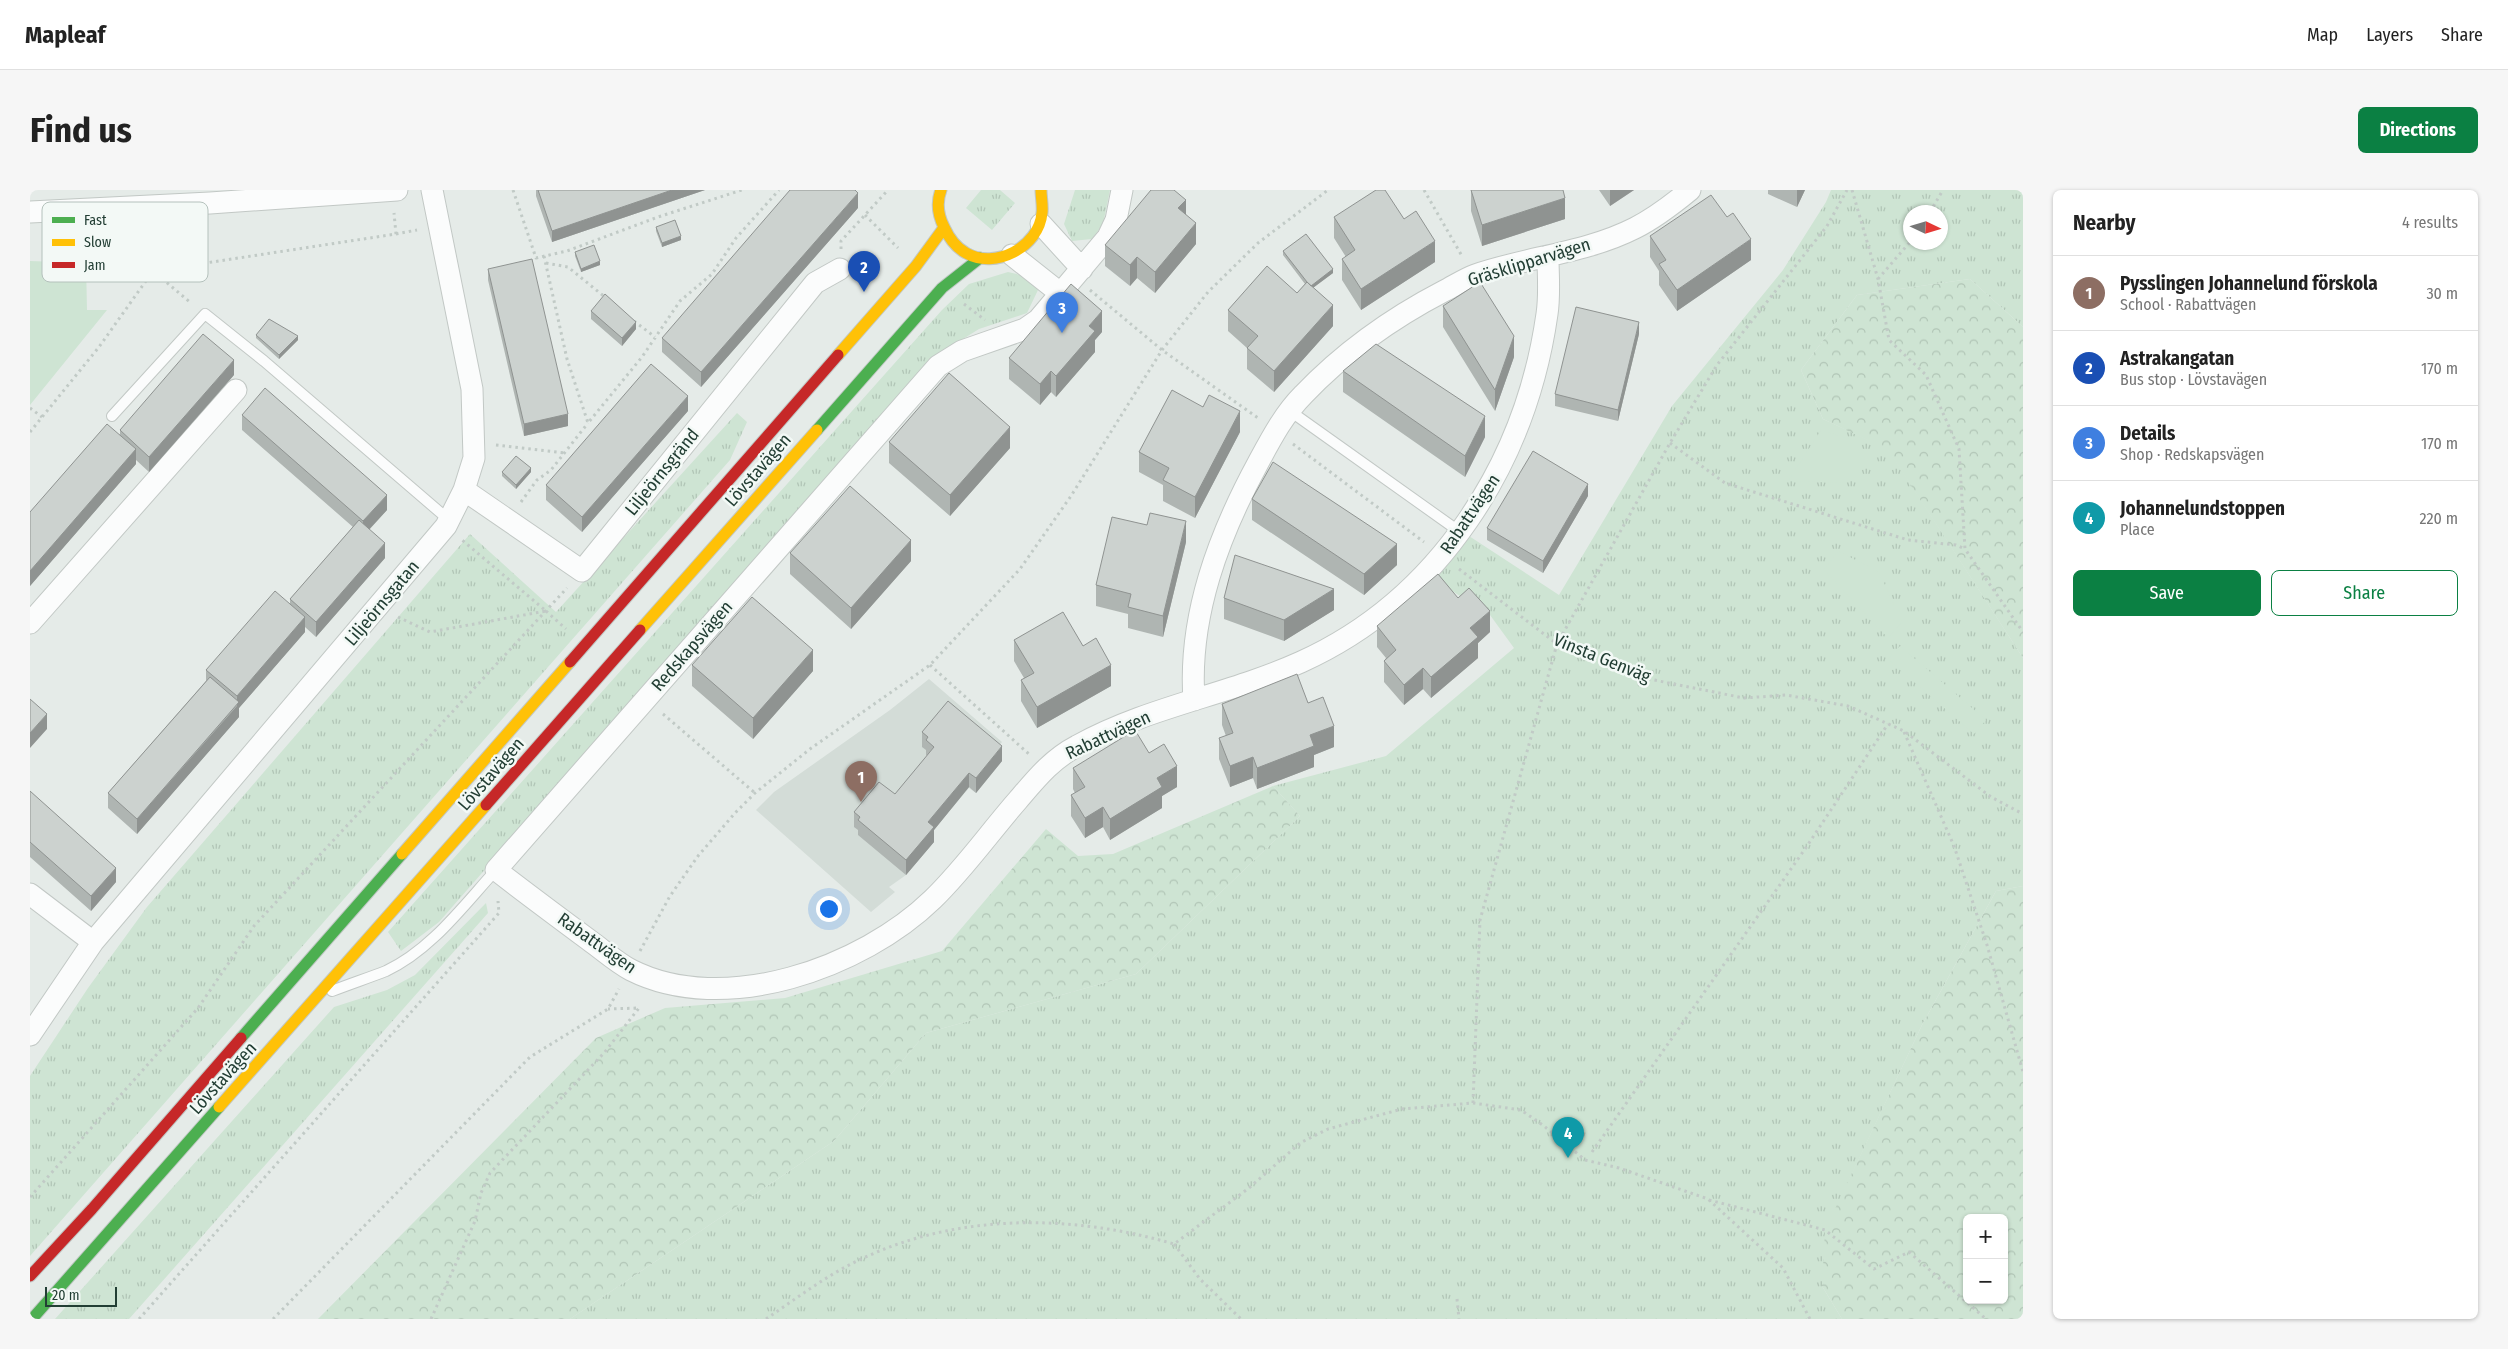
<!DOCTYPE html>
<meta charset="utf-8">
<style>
body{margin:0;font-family:"Fira Sans Condensed",sans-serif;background:#f6f6f6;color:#222}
.controls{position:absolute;right:15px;bottom:15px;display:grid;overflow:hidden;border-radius:8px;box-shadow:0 1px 4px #0004}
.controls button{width:45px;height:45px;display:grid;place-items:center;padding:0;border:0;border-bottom:1px solid #e0e0e0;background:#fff;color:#222;font:25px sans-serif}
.compass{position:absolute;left:1873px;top:15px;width:45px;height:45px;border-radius:50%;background:#fff;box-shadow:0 1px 4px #0004;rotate:94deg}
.scale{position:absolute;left:15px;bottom:12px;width:72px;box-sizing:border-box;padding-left:5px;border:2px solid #223e34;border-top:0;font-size:14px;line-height:18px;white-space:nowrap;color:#223e34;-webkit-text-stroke:4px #f3f9f6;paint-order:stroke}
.you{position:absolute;left:798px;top:718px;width:18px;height:18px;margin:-12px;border:4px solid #fff;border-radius:50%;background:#1a73e8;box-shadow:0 0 0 8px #1a73e833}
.badge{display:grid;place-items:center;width:32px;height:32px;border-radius:50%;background:#0b8043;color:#fff;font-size:16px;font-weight:700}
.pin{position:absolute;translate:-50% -41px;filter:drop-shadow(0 1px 2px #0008)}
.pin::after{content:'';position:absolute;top:26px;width:18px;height:15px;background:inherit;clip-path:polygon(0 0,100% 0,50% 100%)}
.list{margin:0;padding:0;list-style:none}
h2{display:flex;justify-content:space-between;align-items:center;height:65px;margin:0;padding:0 20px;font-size:21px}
h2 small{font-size:16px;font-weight:400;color:#767676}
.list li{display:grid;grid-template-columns:32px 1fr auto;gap:15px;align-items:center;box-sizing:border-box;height:75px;padding:0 20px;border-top:1px solid #e0e0e0}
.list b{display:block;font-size:19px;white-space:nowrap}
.list p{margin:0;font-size:16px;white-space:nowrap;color:#767676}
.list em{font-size:16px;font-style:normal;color:#767676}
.actions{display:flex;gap:10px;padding:15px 20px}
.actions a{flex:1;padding:11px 0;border:1px solid #0b8043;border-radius:8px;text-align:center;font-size:18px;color:#0b8043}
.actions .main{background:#0b8043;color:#fff}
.map{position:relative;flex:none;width:1993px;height:1129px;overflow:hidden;border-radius:8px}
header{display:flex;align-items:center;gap:30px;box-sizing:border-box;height:70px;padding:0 25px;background:#fff;border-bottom:1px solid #e0e0e0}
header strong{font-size:24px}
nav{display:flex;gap:28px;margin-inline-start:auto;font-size:18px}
.intro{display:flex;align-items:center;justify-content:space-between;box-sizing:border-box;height:120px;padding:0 30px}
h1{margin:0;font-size:35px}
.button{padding:12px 22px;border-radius:8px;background:#0b8043;color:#fff;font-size:18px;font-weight:700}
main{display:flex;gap:30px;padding:0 30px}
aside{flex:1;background:#fff;border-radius:8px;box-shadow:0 1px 4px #0004}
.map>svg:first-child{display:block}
.built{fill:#d3dcd7}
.grass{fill:url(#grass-tufts);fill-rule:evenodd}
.forest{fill:url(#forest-crowns);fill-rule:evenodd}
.green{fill:#cee4d3}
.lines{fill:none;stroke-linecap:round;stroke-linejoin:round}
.lane-casing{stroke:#c2c8c5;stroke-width:12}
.street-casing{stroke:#c2c8c5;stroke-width:23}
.fast-casing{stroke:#c1c8c5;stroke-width:13}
.slow-casing{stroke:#c1c8c5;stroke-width:13}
.jam-casing{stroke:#c1c8c5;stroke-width:13}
.path{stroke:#c1cac6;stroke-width:3;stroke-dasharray:2.5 4;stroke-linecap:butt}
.lane{stroke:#fbfcfc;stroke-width:10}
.street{stroke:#fbfcfc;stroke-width:21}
.fast{stroke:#4caf50;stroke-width:11}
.slow{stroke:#ffc107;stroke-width:11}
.jam{stroke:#c62828;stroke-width:11}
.wall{fill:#afb5b2}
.shaded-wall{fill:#8f9391}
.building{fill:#ccd2cf;stroke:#8f9391}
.labels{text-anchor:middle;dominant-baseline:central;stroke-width:5;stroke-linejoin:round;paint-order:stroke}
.street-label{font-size:18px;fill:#223e34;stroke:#f3f9f6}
.key{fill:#f3f9f6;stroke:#b4c1bc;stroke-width:1}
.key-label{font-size:14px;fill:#223e34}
</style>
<header>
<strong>Mapleaf</strong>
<nav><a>Map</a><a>Layers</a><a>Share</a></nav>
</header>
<div class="intro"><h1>Find us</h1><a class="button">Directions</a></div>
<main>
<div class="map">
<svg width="1993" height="1129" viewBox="0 0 1993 1129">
<defs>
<pattern id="grass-tufts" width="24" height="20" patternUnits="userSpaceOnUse" patternTransform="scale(1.25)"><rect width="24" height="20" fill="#cee4d3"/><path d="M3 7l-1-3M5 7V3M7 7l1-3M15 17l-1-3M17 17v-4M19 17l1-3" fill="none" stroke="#b1c5b6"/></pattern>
<pattern id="forest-crowns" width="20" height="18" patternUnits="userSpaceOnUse" patternTransform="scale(1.25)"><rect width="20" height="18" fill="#cee4d3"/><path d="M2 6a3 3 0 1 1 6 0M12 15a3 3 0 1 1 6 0" fill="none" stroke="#b1c5b6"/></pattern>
</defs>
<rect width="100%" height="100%" fill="#e5ebe8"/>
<path class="built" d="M899 489 972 552 963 563 972 571 946 603 939 598 898 646 904 652 876 685 859 697 865 702 841 722 726 620 744 602 860 520Z"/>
<path class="grass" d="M951 0H970L985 13 962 40 936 18Z
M1045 0H1080L1073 34 1062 49 1042 51 1034 34Z
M1801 0H1993V137L1940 89 1827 105 1771 180 1793 229 1858 259 1993 468V696L1966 701 1892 835 1820 988 1792 1096 1812 1129H540L804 951 896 843 1106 784 1270 626 1243 596 1356 566 1484 458 1460 425 1403 389 1439 346 1529 405 1642 216 1753 80 1796 12ZM1880 22H1910V52H1880Z
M978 82 995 86 1008 100 997 123 949 139 904 167 409 732 371 761 358 742 912 120 939 94Z
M707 223 717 232 700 270 0 1066V886L58 798 117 717 440 344 526 422Z
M456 713 458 723 99 1129H25L304 817 357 800 385 785Z"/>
<path class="forest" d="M1940 89 1993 137V468L1858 260 1793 229 1771 180 1827 105Z
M1243 596 1270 626 1106 784 896 843 804 951 540 1129H288L566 848 635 818 755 808 912 761 1016 639 1048 666 1083 664Z
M1993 696V1129H1812L1792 1096 1795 1040 1892 835 1966 701ZM1937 1028H1974V1110H1937Z"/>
<path class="green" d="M0 71 56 73 57 120H77L0 215Z
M1791 240 1822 250 1831 277 1815 293 1758 291Z
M1808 361 1849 382 1872 432 1858 448 1794 380Z
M1870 456 1956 530 1944 544 1858 469Z"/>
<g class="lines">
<defs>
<path id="lane" d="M1260 221 1430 342
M82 226 175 124 234 171 419 330
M302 801C320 794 338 788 356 781 401 760 433 716 466 680"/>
<path id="street" d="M1092 0 1086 30 1078 47 1008 130 995 139 932 161 908 176 466 680C497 704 528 727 559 750 573 760 586 772 601 780 694 827 832 778 903 709 934 679 960 642 988 610 1006 589 1022 569 1047 556 1117 517 1198 505 1271 472 1410 409 1496 272 1517 124 1520 105 1518 85 1518 66
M0 22 180 13 367 0
M1011 34 1052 79
M982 65 1030 103
M434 300 552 381 785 93 810 79
M0 433 206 200
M1164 510C1158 426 1189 345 1228 273 1241 249 1254 224 1273 205 1313 163 1362 128 1414 101 1424 96 1434 89 1445 85 1497 67 1556 63 1605 38 1625 28 1643 14 1660 0
M0 704 63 752
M0 845 63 752 416 336 434 300 444 268 442 199 402 0"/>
<path id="fast" d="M787 240 912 98 950 68
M211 848 372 664
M2 1129 189 917"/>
<path id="slow" d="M911 0C906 13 908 25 914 37 919 48 925 57 936 63 965 80 1009 57 1012 23 1013 16 1011 7 1011 0
M808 165 886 76 913 39
M610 440 787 240
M372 664 540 472
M189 917 456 615"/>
<path id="jam" d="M540 472 808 165
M456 615 610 440
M0 1086 62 1019 211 848"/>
</defs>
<use href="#lane" class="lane-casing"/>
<use href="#street" class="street-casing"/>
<use href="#fast" class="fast-casing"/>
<use href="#slow" class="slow-casing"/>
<use href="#jam" class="jam-casing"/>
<path class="path" d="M483 0 506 68 537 61 628 27 712 0
M1394 0 1432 66
M1822 0 1848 89 1859 150 1896 185 1929 259 1935 359 1993 442
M1900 22 1913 0
M835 25 868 58
M46 43 123 81 161 113
M366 44 387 40
M811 59V51L858 0
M514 66 537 169 558 233 612 167 650 111 682 84 706 48 749 0
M516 73 538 77 576 108
M1848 89 1880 52
M1060 100 1132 160 1228 228
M934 114 955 130
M604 131 625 147
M0 218 12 227
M0 242 69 157 123 81 366 44 364 23
M1640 253 1695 293 1878 350 1926 355 1935 359
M1263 254 1394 352
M466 255 535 263
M491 312 507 290 521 280 558 233
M1429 379 1527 454 1614 488 1714 508 1756 505 1818 516 1874 541 1961 607 1993 624
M516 421 536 439
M368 427 400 442 516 421 432 350
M900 475 1000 565
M633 524 725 603
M1874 542 1924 656 1957 755 1993 882
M610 761 640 706 668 666 705 623 725 603 780 559 900 475 990 379 1041 306 1132 160 1178 102 1228 53 1298 0
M1443 913 1450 730 1527 454 1640 253 1687 175 1797 36 1817 0
M1562 962 1775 659 1858 534
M0 1007 168 818 224 736 537 398
M1679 1010 1795 1040 1844 1079 1879 1062 1956 1129
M1144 1054 1170 1089 1211 1129
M1427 1109 1429 1129
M109 1129 469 723 468 711
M243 1129 500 867 578 819 589 799
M401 1129 445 1031 451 1003 460 983 574 863 609 818 578 819
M736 1129C758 1114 780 1098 803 1084 906 1023 1031 1021 1144 1054L1219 998 1270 953 1298 939 1372 919 1443 913 1491 920 1514 936 1555 970 1589 978 1678 1009 1753 1078 1780 1129"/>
<use href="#lane" class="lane"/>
<use href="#street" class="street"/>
<use href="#fast" class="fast"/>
<use href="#slow" class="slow"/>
<use href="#jam" class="jam"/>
</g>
<path class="wall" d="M506 0H675L522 52 506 6Z
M1441 0 1535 29 1452 56 1441 21Z
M1569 0H1604L1580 16Z
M1738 0H1775L1767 17 1738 4Z
M828 18 671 197 632 162V148Z
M1156 24 1166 54 1125 103 1107 88 1100 96 1075 76V55Z
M1304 27 1405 72 1331 120 1312 90V69L1316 67 1304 48Z
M626 37 651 50 632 57 626 41Z
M1620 46 1721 70 1647 121 1629 95V81L1620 67Z
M1253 61 1303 83 1283 98 1303 136 1244 202 1217 179V158L1198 141V120L1267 103 1275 94 1253 65Z
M545 62 570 75 551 82 545 66Z
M458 79 538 236 494 246 458 90Z
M1413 116 1484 167 1465 221 1413 137Z
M561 121 606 139 592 156 561 129Z
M1072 142 1065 150V162L1026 207 1021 202 1010 215 979 189V168Z
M1609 144 1588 231 1525 216V204Z
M226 145 268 150 249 169 226 148Z
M1313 181 1455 247 1435 287 1313 202Z
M204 185 119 282 106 270V274L0 396V322L90 244V240Z
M658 221 552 342 516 310V295Z
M212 225 357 320 339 340 355 368 286 447 275 437V442L209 518V527L107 644 78 618V603L176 491V480L260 414V409L323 337 212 240Z
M1210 242 1165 328 1133 311V295L1109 282V262Z
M859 252 980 258 920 326 859 273Z
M472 282H501L486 299 472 286Z
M1558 306 1513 383 1457 350V338Z
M1222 309 1367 375 1334 405 1222 330Z
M1156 352 1133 447 1098 438V424L1066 416V395Z
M760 363 881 371 821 439 760 384Z
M1194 408 1304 420 1254 451 1194 429Z
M1428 408 1460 442 1448 453V468L1401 508 1393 499 1374 515 1354 492V471L1356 468 1347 457V436Z
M984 450 1053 456 1081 496 1007 538 991 511V490L994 488 984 471Z
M662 475 783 481 723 549 662 496Z
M1278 513 1304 557 1284 565V577L1227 599 1223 588 1200 597 1189 569V548L1196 546 1192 535V514Z
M892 542 972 571 946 603 939 597 904 640V652L876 685 828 645V640L824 637V622L865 604 897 566 896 565V560L892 557Z
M1119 563 1147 597 1132 606V618L1080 650 1073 637 1055 648 1041 626V605L1045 603 1043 599V578Z
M0 601 86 692 61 721 0 667Z"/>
<path class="shaded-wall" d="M642 0H675L522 52V41Z
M1580 0H1604L1580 16Z
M1767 0H1775L1767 17Z
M828 3V18L671 197V182Z
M1535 8V29L1452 56V35Z
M1156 10V31L1148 18Z
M1166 33V54L1125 103V82Z
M651 46V50L632 57V53Z
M1721 49V70L1647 121V100Z
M1405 51V72L1331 120V99Z
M1107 67V88L1100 96V75Z
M570 71V75L551 82V79Z
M1303 79V83L1280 100V96Z
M1303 115V136L1244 202V181Z
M1072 121V142L1065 150V162L1026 207V186L1059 136Z
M606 132V139L592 156V148Z
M1609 132V144L1588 231V220Z
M268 146V150L249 169V165Z
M1484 146V167L1465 221V200Z
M204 170V185L119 282V267Z
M1021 181V202L1010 215V194Z
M658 206V221L552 342V327Z
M1210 221V242L1165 328V307Z
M538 224V236L494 246V234Z
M1455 226V247L1435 287V266Z
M980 237V258L920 326V305Z
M106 259V274L0 396V381Z
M501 278V282L486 299V295Z
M1558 294V306L1513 383V371Z
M357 305V320L333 346V331Z
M1156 331V352L1133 447V426Z
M881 350V371L821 439V418Z
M355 353V368L286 447V432Z
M1367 354V375L1334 405V384Z
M1304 399V420L1254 451V430Z
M1460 421V442L1448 453V468L1401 508V487L1440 438Z
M275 427V442L209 518V527L107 644V629L207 516V506Z
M783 460V481L723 549V528Z
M1081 475V496L1007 538V517Z
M1393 478V499L1374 515V495Z
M17 524V539L0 558V543Z
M1304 536V557L1284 565V577L1227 599V578L1280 545Z
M972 556V571L946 603V588Z
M1223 567V588L1200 597V576Z
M1147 576V597L1132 606V618L1080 650V629L1127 588Z
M939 583V597L904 640V652L876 685V670L898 632Z
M1073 617V637L1055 648V628Z
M86 678V692L61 721V706Z"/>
<path class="building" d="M508 0H642L522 41Z
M760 0H825L828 3 671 182 632 148Z
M1121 0H1144L1156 10 1148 18 1166 33 1125 82 1107 67 1100 75 1075 55Z
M1346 0H1355L1374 29 1386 21 1405 51 1331 99 1312 69 1325 60 1304 27Z
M1441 0H1533L1535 8 1452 35Z
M1681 5 1697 27 1703 23 1721 49 1647 100 1629 74 1636 70 1620 46Z
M645 30 651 46 632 53 626 37Z
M1276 44 1303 79 1281 96 1277 92 1253 61Z
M564 55 570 71 551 79 545 62Z
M502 69 538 224 494 234 458 79Z
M1237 76 1267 103 1277 92 1303 115 1244 181 1217 158 1228 146 1198 120Z
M1450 92 1484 146 1465 200 1413 116Z
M1041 94 1072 121 1059 136 1065 141 1026 186 1021 181 1010 194 979 168Z
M575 104 606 132 592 148 561 121Z
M1546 117 1609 132 1588 220 1525 204Z
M239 129 268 146 249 165 226 145Z
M173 144 204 170 119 267 90 240Z
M1346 154 1455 226 1435 266 1313 181Z
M621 174 658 206 552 327 516 295Z
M919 183 980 237 920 305 859 252Z
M235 198 357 305 333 331 212 225Z
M1142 200 1173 217 1179 205 1210 221 1165 307 1133 290 1139 278 1109 262Z
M77 234 106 259 0 381V322Z
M1503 261 1558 294 1513 371 1457 338Z
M486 266 501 278 486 295 472 282Z
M1243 272 1367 354 1334 384 1222 309Z
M820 296 881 350 821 418 760 363Z
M1120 323 1156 331 1133 426 1098 417 1101 404 1066 395 1082 327 1117 335Z
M329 330 355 353 286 432 260 409Z
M1205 365 1304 399 1254 430 1194 408Z
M1408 384 1428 408 1439 398 1460 421 1440 438 1448 447 1401 487 1393 478 1374 495 1354 471 1366 460 1347 436Z
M245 401 275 427 207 506 176 480Z
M722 407 783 460 723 528 662 475Z
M1033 422 1053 456 1066 448 1081 475 1007 517 991 490 1004 483 984 450Z
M1267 484 1278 513 1293 507 1304 536 1280 545 1284 556 1227 578 1223 567 1200 576 1189 548 1203 543 1192 514Z
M180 487 209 512 107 629 78 603Z
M0 509 17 524 0 543Z
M918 511 972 556 946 588 939 583 898 632 904 637 876 670 828 630 830 627 824 622 849 592 865 604 904 557 896 550 898 547 892 542Z
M1105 540 1119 563 1134 554 1147 576 1127 588 1132 597 1080 629 1073 617 1055 628 1041 605 1055 597 1043 578Z
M0 601 86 678 61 706 0 652Z"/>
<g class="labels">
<g class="street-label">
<text transform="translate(1499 72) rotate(-17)">Gräsklipparvägen</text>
<text transform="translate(728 280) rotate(-49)">Lövstavägen</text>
<text transform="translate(632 282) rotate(-51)">Liljeörnsgränd</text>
<text transform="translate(1440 324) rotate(-56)">Rabattvägen</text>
<text transform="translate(352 413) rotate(-50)">Liljeörnsgatan</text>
<text transform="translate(662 456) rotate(-49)">Redskapsvägen</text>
<text transform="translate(1572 468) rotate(22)">Vinsta Genväg</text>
<text transform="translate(1078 545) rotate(-25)">Rabattvägen</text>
<text transform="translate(461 584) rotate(-49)">Lövstavägen</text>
<text transform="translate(567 753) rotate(35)">Rabattvägen</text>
<text transform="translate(193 888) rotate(-48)">Lövstavägen</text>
</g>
</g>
<rect x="12" y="12" width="166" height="80" rx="8" class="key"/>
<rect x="22" y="27" width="23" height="6" fill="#4caf50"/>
<rect x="22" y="49" width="23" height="7" fill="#ffc107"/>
<rect x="22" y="72" width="23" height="6" fill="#c62828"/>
<g class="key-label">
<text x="54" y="35">Fast</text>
<text x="54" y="57">Slow</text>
<text x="54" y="80">Jam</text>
</g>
</svg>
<div class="controls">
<button>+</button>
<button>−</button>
</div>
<svg class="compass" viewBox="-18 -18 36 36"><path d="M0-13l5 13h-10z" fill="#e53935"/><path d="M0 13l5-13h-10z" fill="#767676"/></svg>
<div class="scale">20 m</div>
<div class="you"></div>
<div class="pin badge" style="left:831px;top:612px;background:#8d6e63">1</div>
<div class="pin badge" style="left:834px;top:102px;background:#1a4fb4">2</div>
<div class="pin badge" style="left:1032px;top:143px;background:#3f7fe0">3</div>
<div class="pin badge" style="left:1538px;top:968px;background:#0f9aa8">4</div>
</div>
<aside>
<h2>Nearby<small>4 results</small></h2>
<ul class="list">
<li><span class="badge" style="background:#8d6e63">1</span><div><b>Pysslingen Johannelund förskola</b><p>School · Rabattvägen</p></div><em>30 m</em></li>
<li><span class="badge" style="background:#1a4fb4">2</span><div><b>Astrakangatan</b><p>Bus stop · Lövstavägen</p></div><em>170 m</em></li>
<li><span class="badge" style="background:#3f7fe0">3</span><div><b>Details</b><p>Shop · Redskapsvägen</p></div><em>170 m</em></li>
<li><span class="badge" style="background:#0f9aa8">4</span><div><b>Johannelundstoppen</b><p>Place</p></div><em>220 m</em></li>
</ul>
<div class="actions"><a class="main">Save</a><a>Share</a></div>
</aside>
</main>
